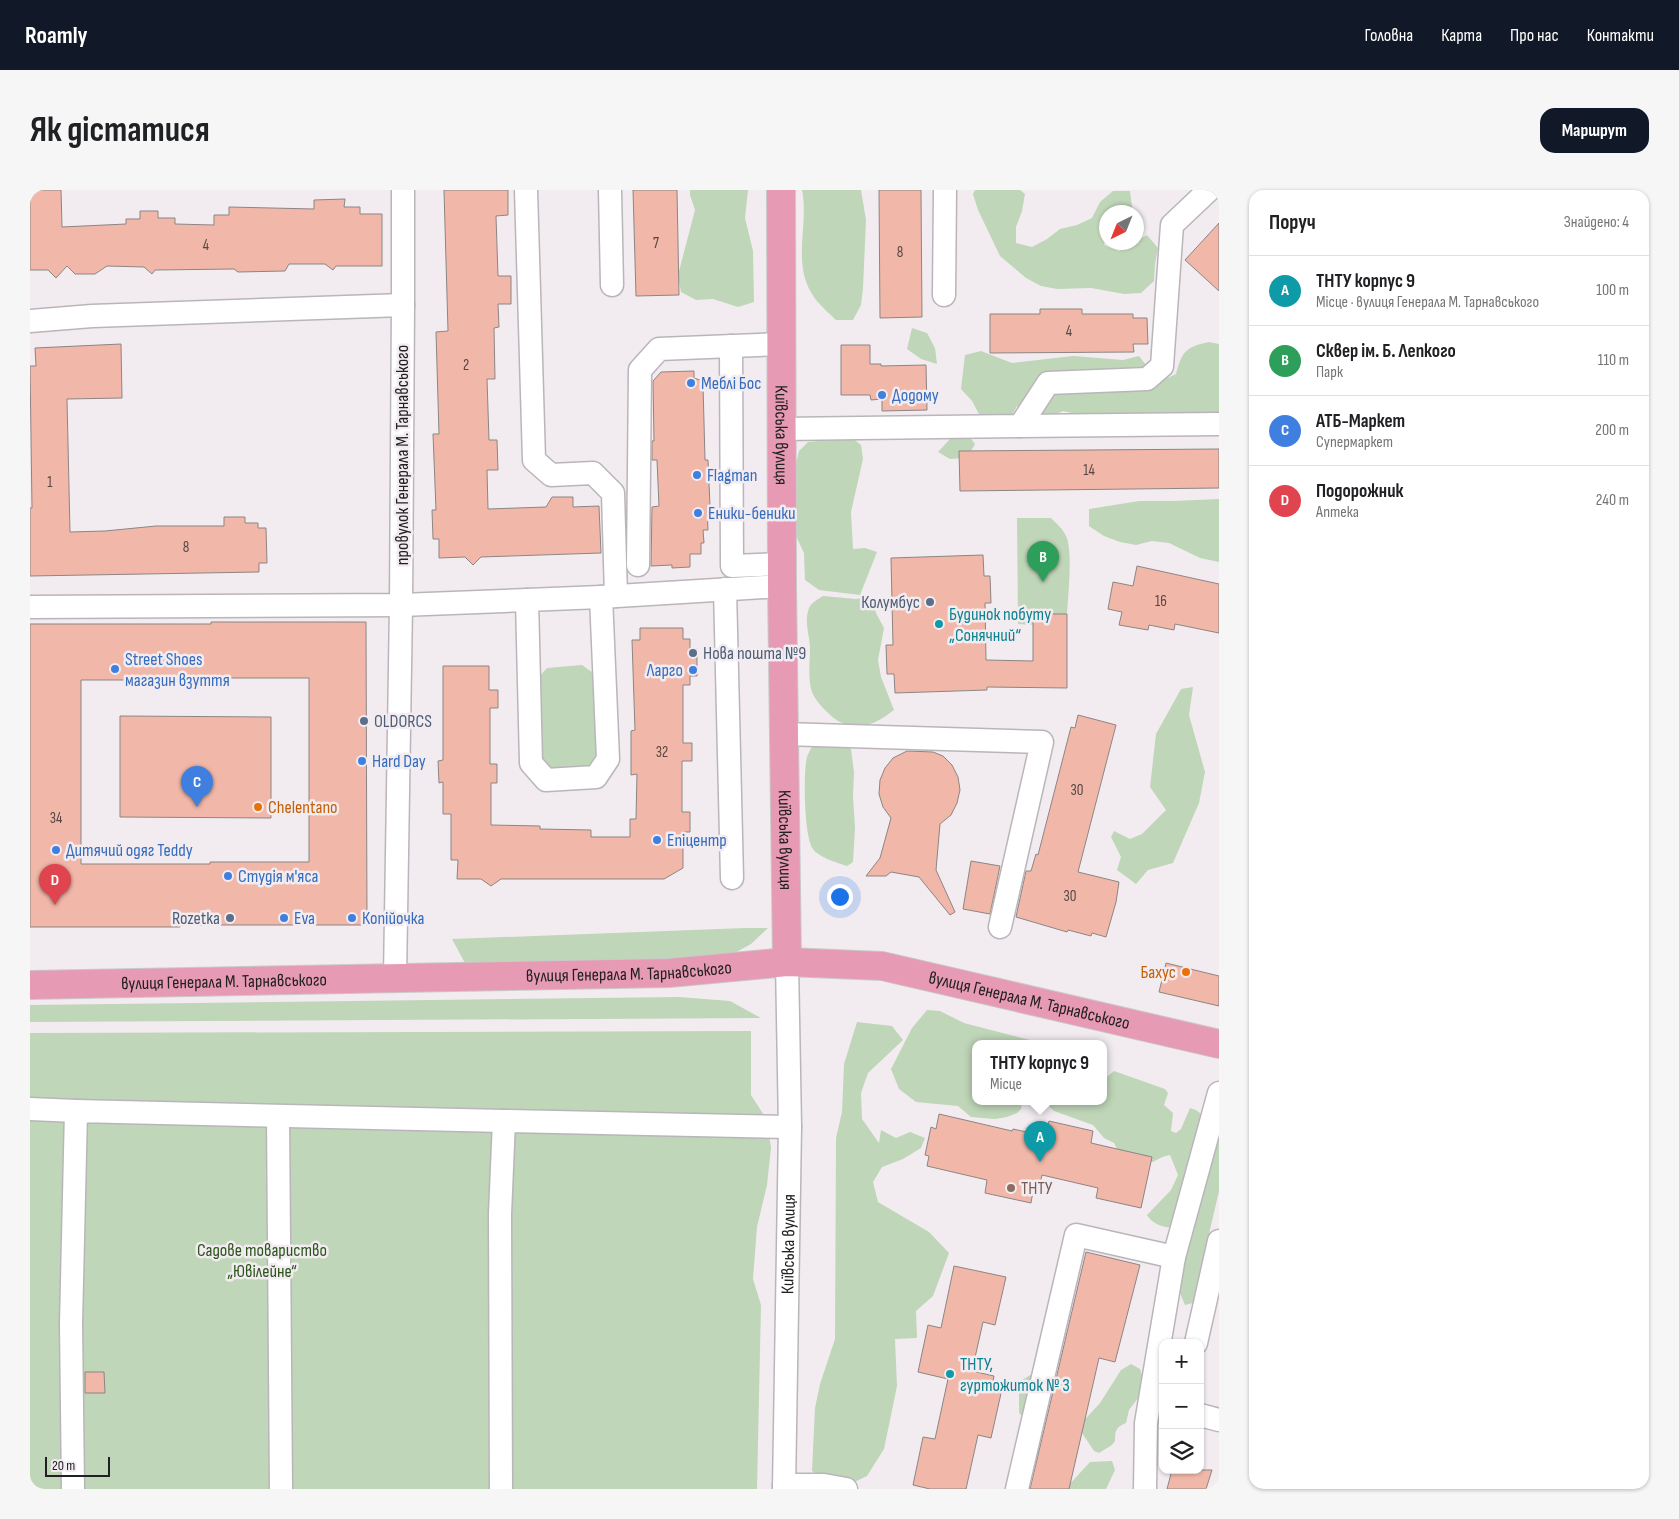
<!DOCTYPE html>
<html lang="uk">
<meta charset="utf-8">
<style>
body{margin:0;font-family:"Sofia Sans Condensed",sans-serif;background:#f6f6f6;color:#202124}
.controls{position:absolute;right:15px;bottom:15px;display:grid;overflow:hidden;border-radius:10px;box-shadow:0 1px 4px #0004}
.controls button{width:45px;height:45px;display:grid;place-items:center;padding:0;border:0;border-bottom:1px solid #e0e0e0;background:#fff;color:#202124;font:25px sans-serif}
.compass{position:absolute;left:1069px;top:15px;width:45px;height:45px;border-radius:50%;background:#fff;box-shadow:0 1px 4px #0004;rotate:223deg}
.scale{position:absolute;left:15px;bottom:12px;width:65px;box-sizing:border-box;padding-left:5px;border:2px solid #222022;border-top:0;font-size:14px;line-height:18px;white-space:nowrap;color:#222022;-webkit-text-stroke:4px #f2ecf1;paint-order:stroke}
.you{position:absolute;left:809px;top:706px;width:18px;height:18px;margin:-12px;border:4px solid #fff;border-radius:50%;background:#1a73e8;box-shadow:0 0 0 8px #1a73e833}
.badge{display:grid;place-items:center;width:32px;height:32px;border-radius:50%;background:#111827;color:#fff;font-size:16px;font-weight:700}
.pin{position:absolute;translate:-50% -41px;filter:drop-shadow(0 1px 2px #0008)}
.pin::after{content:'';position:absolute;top:26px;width:18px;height:15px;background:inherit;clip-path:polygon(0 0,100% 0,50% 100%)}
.popup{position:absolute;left:942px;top:850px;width:135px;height:65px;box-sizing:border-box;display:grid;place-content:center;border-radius:10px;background:#fff;filter:drop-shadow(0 1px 4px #0005);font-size:16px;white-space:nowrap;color:#757577}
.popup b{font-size:19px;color:#202124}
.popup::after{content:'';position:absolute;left:50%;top:100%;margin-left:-10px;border:10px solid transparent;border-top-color:#fff}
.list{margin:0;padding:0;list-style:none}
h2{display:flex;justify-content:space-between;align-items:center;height:65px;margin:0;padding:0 20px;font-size:21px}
h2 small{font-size:16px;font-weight:400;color:#757577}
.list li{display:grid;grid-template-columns:32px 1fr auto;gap:15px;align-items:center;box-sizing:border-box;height:70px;padding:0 20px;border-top:1px solid #e0e0e0}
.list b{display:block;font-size:19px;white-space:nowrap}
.list p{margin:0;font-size:16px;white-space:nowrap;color:#757577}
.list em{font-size:16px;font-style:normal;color:#757577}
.icon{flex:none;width:28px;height:28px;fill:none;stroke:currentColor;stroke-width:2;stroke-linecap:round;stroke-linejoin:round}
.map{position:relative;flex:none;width:1189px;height:1299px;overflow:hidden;border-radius:15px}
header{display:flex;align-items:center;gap:30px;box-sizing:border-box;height:70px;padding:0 25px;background:#111827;color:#fff}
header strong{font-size:24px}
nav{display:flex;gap:28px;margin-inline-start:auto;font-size:18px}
.intro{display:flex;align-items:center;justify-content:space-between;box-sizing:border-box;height:120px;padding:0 30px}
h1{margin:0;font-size:35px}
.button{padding:12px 22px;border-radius:15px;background:#111827;color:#fff;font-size:18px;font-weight:700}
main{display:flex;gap:30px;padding:0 30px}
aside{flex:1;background:#fff;border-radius:15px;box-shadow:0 1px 4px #0004}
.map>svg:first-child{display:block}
.green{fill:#bfd6b8}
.building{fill:#f1b8a9;stroke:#8c8584;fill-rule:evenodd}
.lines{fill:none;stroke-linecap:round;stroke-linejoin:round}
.minor-casing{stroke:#bab5ba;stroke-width:25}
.major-casing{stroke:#cac9ca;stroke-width:30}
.minor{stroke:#fff;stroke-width:22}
.major{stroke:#e69ab3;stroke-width:28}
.shop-dot{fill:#3f7fe0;stroke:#f2ecf1;stroke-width:2}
.service-dot{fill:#5c6f8a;stroke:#f2ecf1;stroke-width:2}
.culture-dot{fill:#0f9aa8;stroke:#f2ecf1;stroke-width:2}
.food-dot{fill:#e8710a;stroke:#f2ecf1;stroke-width:2}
.education-dot{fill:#8d6e63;stroke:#f2ecf1;stroke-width:2}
.labels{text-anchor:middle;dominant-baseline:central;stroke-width:5;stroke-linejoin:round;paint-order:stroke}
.number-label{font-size:15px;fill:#564644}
.shop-label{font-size:18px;fill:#366cbe;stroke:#f2ecf1;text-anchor:start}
.street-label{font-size:18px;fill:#222022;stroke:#f2ecf1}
.service-label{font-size:18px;fill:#4e5e75;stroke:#f2ecf1;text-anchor:end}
.culture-label{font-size:18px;fill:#0d838f;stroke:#f2ecf1;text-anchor:start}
.food-label{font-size:18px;fill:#c56008;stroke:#f2ecf1;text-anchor:start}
.education-label{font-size:18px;fill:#785e54;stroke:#f2ecf1;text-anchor:start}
.park-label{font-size:18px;fill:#2b551c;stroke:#f2ecf1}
</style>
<header>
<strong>Roamly</strong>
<nav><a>Головна</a><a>Карта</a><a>Про нас</a><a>Контакти</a></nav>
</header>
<div class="intro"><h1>Як дістатися</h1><a class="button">Маршрут</a></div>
<main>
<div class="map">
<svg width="1189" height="1299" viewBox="0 0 1189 1299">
<rect width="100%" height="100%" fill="#f2ecf1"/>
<path class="green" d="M660 0H718L715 28 723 61 724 112 708 117 683 109 666 110 651 102 648 85 665 20 660 5Z
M772 0H831L836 30 833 98 831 115 823 130H806C798 122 788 114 782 104 762 72 779 35 772 0Z
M945 0H990L995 4 992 21 986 37V53L1002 57 1017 49 1030 39 1047 35 1062 28 1070 12 1083 1H1100L1102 17 1097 22H1076V46L1074 55 1089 61 1117 45 1128 58 1125 74 1124 91 1111 103 1094 104 1061 98 1027 99 1011 96 996 88 970 66 948 20 943 4Z
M882 138 897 143 905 158 907 174 891 169 877 159Z
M1179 152 1189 154V223L1050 225 1033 221 1018 228 1003 220 987 216 979 231 950 226 942 211 931 199 935 165 951 161 982 173 1043 166 1093 170 1109 166 1129 192 1146 184C1152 161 1156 157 1179 152Z
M935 241 945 254 937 268 920 269 908 262 920 249Z
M822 248 831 255 833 269 821 322 823 359 835 358 847 362 830 405 789 400 775 390 774 363 766 346 763 319V288L769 261 778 252Z
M1189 309V372L1170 368 1139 353 1122 351 1106 355 1090 352 1074 346 1059 336V319L1109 311H1143Z
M987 328H1021C1027 334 1033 339 1036 346 1043 360 1038 406 1037 424H1003V435L988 434Z
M793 406 826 409 842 407 846 423 854 438 848 470 851 487 864 520C841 538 819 545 796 521 790 515 783 507 781 499 778 485 780 471 780 456 779 443 774 432 779 418 781 413 788 409 793 406Z
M552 475 566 485 568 560 559 577 520 579 509 564 506 490 517 478Z
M1163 497 1159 525 1175 582 1169 613 1143 673 1118 680 1106 694 1087 680 1091 667 1081 647 1084 641 1100 649 1112 644 1136 620 1120 597 1126 544 1151 499Z
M786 550 811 552 821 559 824 582 823 607 825 638 823 672 817 676C808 673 788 667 783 659 774 648 773 581 777 567 779 561 783 555 786 550Z
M715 738H738L721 754 701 765 668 771 436 775 422 749Z
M649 807 700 811 731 828 0 832V815Z
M897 820 910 821 934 833 1000 850V853H946V911H992L991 919 987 923 977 927 965 929 941 927 928 916 886 912 869 899 861 879 882 838Z
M827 832 862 836 873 850 838 883 831 903 832 929 849 953 851 940 866 948 880 942 895 948 891 958 873 969 852 977 843 992 848 1012 899 1042 919 1063 903 1106 886 1121 887 1148 865 1149 867 1196 854 1259 837 1286 810 1299 782 1281 785 1218 790 1194 805 1149 806 948 812 922 814 874Z
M721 841V905L737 930 741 958 737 995 727 1037 723 1089 731 1115 727 1299H0V843Z
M1084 881 1135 899 1138 903 1134 915 1143 923 1141 941 1146 943 1151 939 1160 918 1166 920 1175 927 1145 1037C1135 1039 1122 1034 1117 1025L1141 1000 1148 985 1140 965C1130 966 1122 975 1112 974 1106 974 1098 970 1092 968L1084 953 1074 948 1063 935 1024 921 1014 911H1074V889Z
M1189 925V1001L1163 1113 1155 1115 1149 1101 1153 1088 1151 1071Z
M1101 1174 1110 1179 1113 1188 1108 1208 1099 1220 1096 1233C1086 1237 1085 1240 1085 1251L1082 1255 1069 1263 1064 1261 1048 1237 1070 1213 1091 1180Z
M1005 1182 998 1231 989 1223V1192Z
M1082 1271 1085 1280 1076 1299H1039L1037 1297 1060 1272Z"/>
<path class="building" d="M0 0H31L32 37 96 34V29H110V21H128V28H145V34L184 35V25H199V17L284 19V10L315 9 314 17H330V24H352V76H306L303 80 295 74H259L255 81 208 82 204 79 125 80 122 84 114 77 77 76 65 84H45L37 76 26 88 18 80H0Z
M414 0H478V25L466 26 468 86H481V114H468L469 137 464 138 465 189H457L459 250H467L468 280H457L458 319 516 317 522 307H543V317L569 316 571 363 451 367 443 375 435 367 409 368V349H403L402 320H406L403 244H409L406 142 418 141Z
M603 0H647L649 105 606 106Z
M849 0H891L892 127 850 128Z
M1189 33V101L1155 70Z
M1010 119H1052V124H1103V128H1117L1118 154H1103L1104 162 960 163V124H1010Z
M91 154 92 208 37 209 40 342 75 341 126 336H194V327H215V333H228V338H236L237 373H229V382L0 386V318H2L0 176H6L5 158Z
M811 155H840V174H851V176L896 175 897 220 852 221V209L841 210 840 205H811Z
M664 181V188L670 190 673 195 675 270H678L680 316H677L678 340H673L674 353H671V364H660V377L642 378V375L621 376 622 317 629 316 627 270H622V251H624L623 191 631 182Z
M1189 259V298L930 301 929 261Z
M953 365 954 386H960L961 413H955L956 470 1003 471V424H1037V498L957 497V500L865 503 864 484H857L856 455H863L861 368Z
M1107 376 1189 394V443L1145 434 1144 440 1119 435 1118 440 1089 435 1092 422 1078 419 1083 392 1103 396Z
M181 432H336L337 735H150V737H0V434H181ZM149 488H279V672H180V674H51V490H149Z
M610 438H653V449H660V459H667V486H660V495H653V553H662V571H652V622H660V642H653V678L634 689H471L461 696 451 689H427L428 670H421V624H413V592L409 593 408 571 413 570V476H459V500H468V518H460V574H467V593H461V635L510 636V639L561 640V647H600V629H606L607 584 601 585V541L605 540 602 450H610Z
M1048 525 1086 535 1048 682 1089 692 1086 712 1076 747 1062 743 1061 746 1038 740 1037 742 986 727 996 681H1001L1006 664 1008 665 1041 537 1045 538Z
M90 526 241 527V628L90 627Z
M877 561 903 562 913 566 922 575 928 587 930 600 927 613 921 625 910 634 906 680 925 722 920 725 889 687 861 682 856 686H836L850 668 861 628 853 617 849 604 850 590 855 578 863 568Z
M941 671 970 676 960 724 933 719Z
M1136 773 1189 786V816L1129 802Z
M909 924 982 941 983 939 1015 946 1019 931 1063 941 1061 953 1122 967 1111 1018 1066 1008 1068 998 1012 985 1008 1002 1003 1001 1001 1013 955 1003 957 990 897 976 899 966 895 965 901 937 906 939Z
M1056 1062 1110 1075 1085 1172 1069 1168 1039 1299H1000Z
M924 1076 976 1087 965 1135 953 1132 942 1181 964 1186 962 1197 972 1199 961 1248 948 1245 936 1299H900L883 1295 893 1247 905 1249 918 1189 888 1182 898 1135 911 1138Z
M55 1182H74L75 1203H55Z
M1142 1280H1182L1176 1299H1137Z"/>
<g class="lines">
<defs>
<g id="minor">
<path d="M496 0 504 270 521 285 563 283 583 303 586 406"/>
<path d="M580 0 582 95"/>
<path d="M914 105 915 0"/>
<path d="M373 115V0"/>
<path d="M0 131 62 126 373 115 371 415 365 788"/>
<path d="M701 156 702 376 753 374"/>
<path d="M990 236 1189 234"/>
<path d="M752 239 990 236 1018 193 1117 189 1132 176 1142 35 1179 0"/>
<path d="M608 375 610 180 629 159 752 154"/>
<path d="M695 399 702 688"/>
<path d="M497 410 501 573 516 590 566 587 578 569 571 407"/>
<path d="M0 417 371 415 571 407 752 396"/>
<path d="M754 544 1012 552 970 737"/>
<path d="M0 919 46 921"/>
<path d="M248 926 251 1299"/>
<path d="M1166 1153 1189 1051"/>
<path d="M1170 1225 1189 1230"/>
<path d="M754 1295H794L816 1299"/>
<path d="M43 1299 41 1134 46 921 474 931"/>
<path d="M471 1299 470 1024 474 931 760 937"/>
<path id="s1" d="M754 1299 760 937 757 772"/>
<path d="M987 1299 1046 1045 1144 1067"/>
<path d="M1115 1299 1116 1233 1144 1067 1189 903"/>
</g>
<g id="major">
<path id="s2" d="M751 0 752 396 757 772"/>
<path id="s3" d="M0 795 639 783 757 772 852 776 1189 854"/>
</g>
</defs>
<use href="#minor" class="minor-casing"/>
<use href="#major" class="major-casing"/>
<use href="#minor" class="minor"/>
<use href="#major" class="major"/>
</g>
<g class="shop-dot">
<circle cx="661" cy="193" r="5"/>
<circle cx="852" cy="205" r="5"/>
<circle cx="667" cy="285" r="5"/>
<circle cx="668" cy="323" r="5"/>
<circle cx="85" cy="479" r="5"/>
<circle cx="663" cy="480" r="5"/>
<circle cx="332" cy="571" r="5"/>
<circle cx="627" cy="650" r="5"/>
<circle cx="26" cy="660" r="5"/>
<circle cx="198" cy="686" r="5"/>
<circle cx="254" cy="728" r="5"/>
<circle cx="322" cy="728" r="5"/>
</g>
<g class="service-dot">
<circle cx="900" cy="412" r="5"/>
<circle cx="663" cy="463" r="5"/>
<circle cx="334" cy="531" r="5"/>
<circle cx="200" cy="728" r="5"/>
</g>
<g class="culture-dot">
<circle cx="909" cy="434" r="5"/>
<circle cx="920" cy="1184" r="5"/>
</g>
<g class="food-dot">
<circle cx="228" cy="617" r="5"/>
<circle cx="1156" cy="782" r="5"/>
</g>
<circle class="education-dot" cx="981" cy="998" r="5"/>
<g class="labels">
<g class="number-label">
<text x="626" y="53">7</text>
<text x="176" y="55">4</text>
<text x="870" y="62">8</text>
<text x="1039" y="141">4</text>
<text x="436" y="175">2</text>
<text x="1059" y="280">14</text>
<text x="20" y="292">1</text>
<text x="156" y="357">8</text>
<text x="1131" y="411">16</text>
<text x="632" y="562">32</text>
<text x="1047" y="600">30</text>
<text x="26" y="628">34</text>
<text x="1040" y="706">30</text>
</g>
<g class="shop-label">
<text x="671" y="193">Меблі Бос</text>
<text x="862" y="205">Додому</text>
<text x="677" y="285">Flagman</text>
<text x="678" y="323">Еники-беники</text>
<text x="95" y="469">Street Shoes<tspan x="95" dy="21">магазин взуття</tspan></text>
<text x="653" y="480" text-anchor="end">Ларго</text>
<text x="342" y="571">Hard Day</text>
<text x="637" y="650">Епіцентр</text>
<text x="36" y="660">Дитячий одяг Teddy</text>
<text x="208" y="686">Студія м'яса</text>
<text x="264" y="728">Eva</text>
<text x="332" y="728">Копійочка</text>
</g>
<g class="street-label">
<text stroke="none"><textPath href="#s2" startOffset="245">Київська вулиця</textPath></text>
<text transform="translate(372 265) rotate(-90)">провулок Генерала М. Тарнавського</text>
<text stroke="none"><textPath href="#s2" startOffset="650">Київська вулиця</textPath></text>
<text stroke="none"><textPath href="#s3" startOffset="599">вулиця Генерала М. Тарнавського</textPath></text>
<text stroke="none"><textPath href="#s3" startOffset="194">вулиця Генерала М. Тарнавського</textPath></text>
<text stroke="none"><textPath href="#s3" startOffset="1004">вулиця Генерала М. Тарнавського</textPath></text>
<text stroke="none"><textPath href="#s1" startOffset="245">Київська вулиця</textPath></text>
</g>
<g class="service-label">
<text x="890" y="412">Колумбус</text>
<text x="673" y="463" text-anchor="start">Нова пошта №9</text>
<text x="344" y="531" text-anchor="start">OLDORCS</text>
<text x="190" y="728">Rozetka</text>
</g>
<g class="culture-label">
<text x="919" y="424">Будинок побуту<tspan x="919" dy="21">„Сонячний“</tspan></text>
<text x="930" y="1174">ТНТУ,<tspan x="930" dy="21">гуртожиток № 3</tspan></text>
</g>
<g class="food-label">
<text x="238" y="617">Chelentano</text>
<text x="1146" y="782" text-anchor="end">Бахус</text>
</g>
<g class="education-label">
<text x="991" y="998">ТНТУ</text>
</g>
<g class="park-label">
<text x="232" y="1060">Садове товариство<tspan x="232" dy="21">„Ювілейне“</tspan></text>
</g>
</g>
</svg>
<div class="controls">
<button>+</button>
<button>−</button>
<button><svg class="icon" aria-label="layers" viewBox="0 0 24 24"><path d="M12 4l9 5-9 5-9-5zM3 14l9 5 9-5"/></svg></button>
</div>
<svg class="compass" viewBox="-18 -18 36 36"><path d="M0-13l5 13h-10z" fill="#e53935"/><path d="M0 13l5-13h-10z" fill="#757577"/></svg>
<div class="scale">20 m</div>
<div class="you"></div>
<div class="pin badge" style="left:1010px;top:972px;background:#0f9aa8">A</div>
<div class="popup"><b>ТНТУ корпус 9</b>Місце</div>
<div class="pin badge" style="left:1013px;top:392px;background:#2e9e5b">B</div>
<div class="pin badge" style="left:167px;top:617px;background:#3f7fe0">C</div>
<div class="pin badge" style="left:25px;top:715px;background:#e0444e">D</div>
</div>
<aside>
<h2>Поруч<small>Знайдено: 4</small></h2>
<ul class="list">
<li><span class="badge" style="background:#0f9aa8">A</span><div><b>ТНТУ корпус 9</b><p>Місце · вулиця Генерала М. Тарнавського</p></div><em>100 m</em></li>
<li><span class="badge" style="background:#2e9e5b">B</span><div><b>Сквер ім. Б. Лепкого</b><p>Парк</p></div><em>110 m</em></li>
<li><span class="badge" style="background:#3f7fe0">C</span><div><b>АТБ-Маркет</b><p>Супермаркет</p></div><em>200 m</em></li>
<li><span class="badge" style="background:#e0444e">D</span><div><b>Подорожник</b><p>Аптека</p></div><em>240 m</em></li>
</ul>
</aside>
</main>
